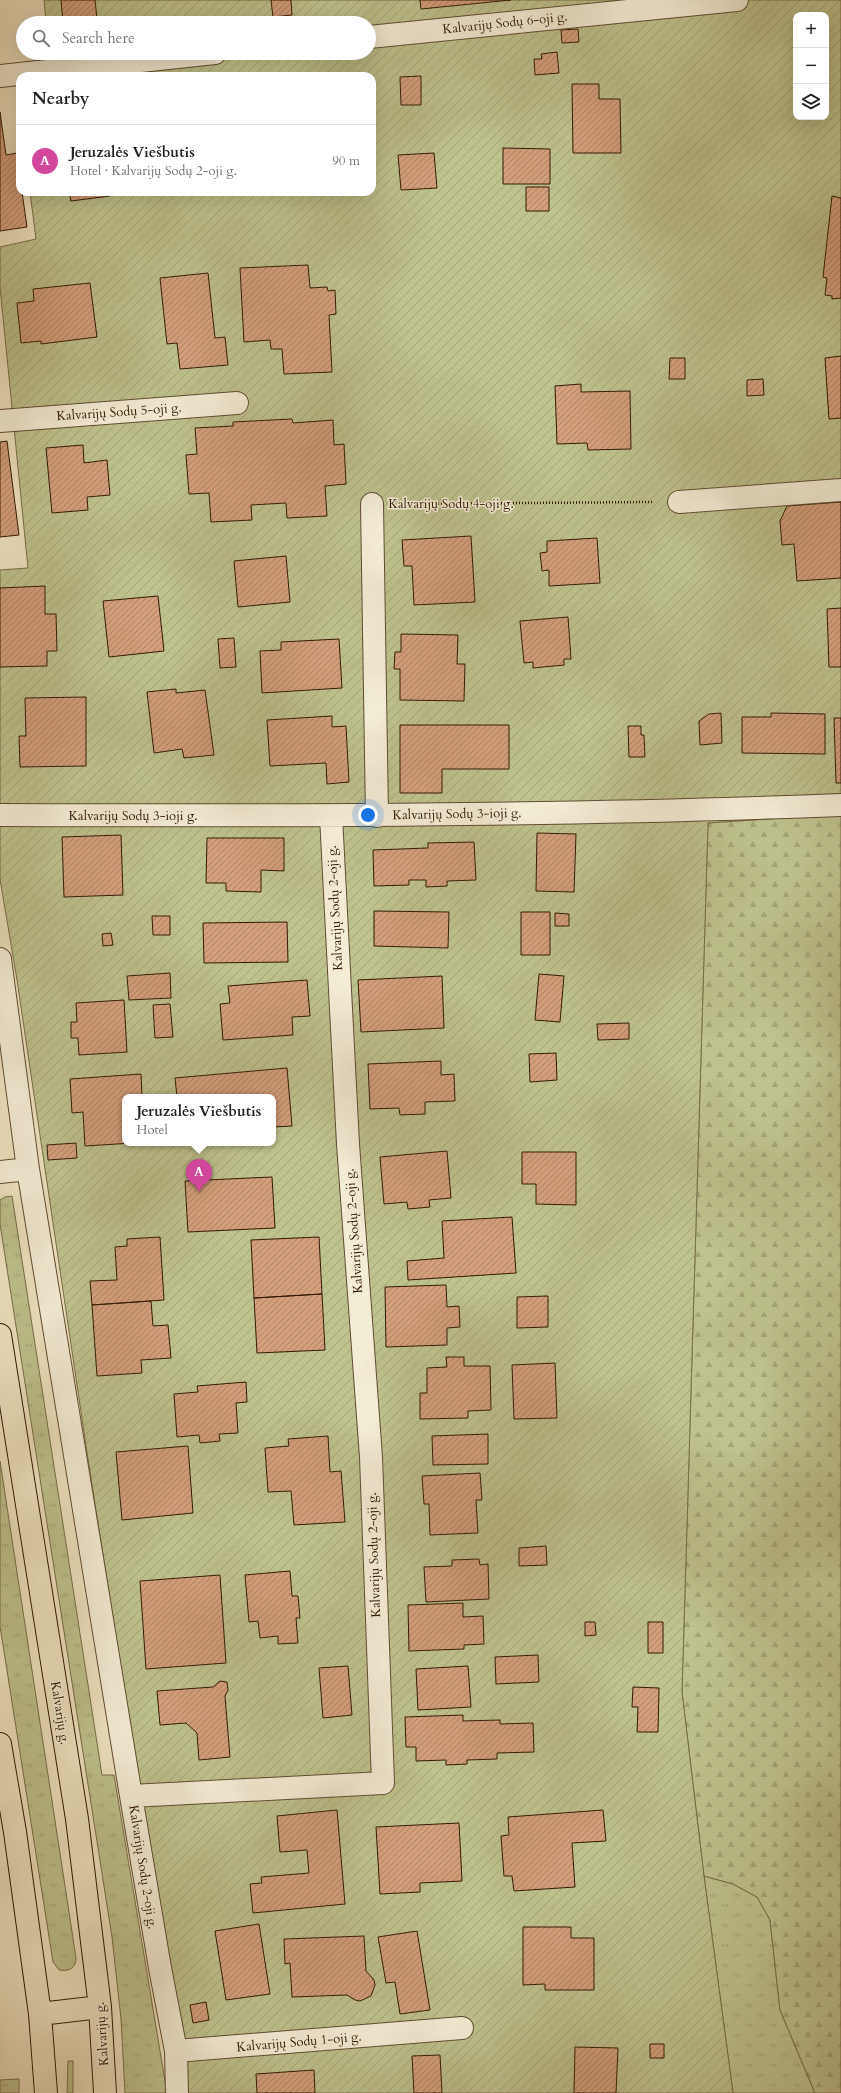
<!DOCTYPE html>
<meta charset="utf-8">
<style>
body{margin:0;font-family:Cardo,serif;background:#f2f2f2;color:#202124}
.controls{position:absolute;right:12px;top:12px;display:grid;overflow:hidden;border-radius:8px;box-shadow:0 4px 16px #0002}
.controls button{width:36px;height:36px;display:grid;place-items:center;padding:0;border:0;border-bottom:1px solid #e0e0e0;background:#fff;color:#202124;font:20px sans-serif}
.you{position:absolute;left:368px;top:815px;width:14px;height:14px;margin:-10px;border:3px solid #fff;border-radius:50%;background:#1a73e8;box-shadow:0 0 0 6px #1a73e833}
.badge{display:grid;place-items:center;width:26px;height:26px;border-radius:50%;background:#7c3aed;color:#fff;font-size:13px;font-weight:700}
.pin{position:absolute;translate:-50% -33px;filter:drop-shadow(0 1px 2px #0008)}
.pin::after{content:'';position:absolute;top:21px;width:14px;height:12px;background:inherit;clip-path:polygon(0 0,100% 0,50% 100%)}
.popup{position:absolute;left:122px;top:1094px;width:154px;height:52px;box-sizing:border-box;display:grid;place-content:center;border-radius:8px;background:#fff;filter:drop-shadow(0 1px 3px #0005);font-size:13px;white-space:nowrap;color:#757577}
.popup b{font-size:15px;color:#202124}
.popup::after{content:'';position:absolute;left:50%;top:100%;margin-left:-8px;border:8px solid transparent;border-top-color:#fff}
.list{margin:0;padding:0;list-style:none}
h2{display:flex;justify-content:space-between;align-items:center;height:52px;margin:0;padding:0 16px;font-size:17px}
h2 small{font-size:13px;font-weight:400;color:#757577}
.list li{display:grid;grid-template-columns:26px 1fr auto;gap:12px;align-items:center;box-sizing:border-box;height:72px;padding:0 16px;border-top:1px solid #e0e0e0}
.list b{display:block;font-size:15px;white-space:nowrap}
.list p{margin:0;font-size:13px;white-space:nowrap;color:#757577}
.list em{font-size:13px;font-style:normal;color:#757577}
.icon{flex:none;width:22px;height:22px;fill:none;stroke:currentColor;stroke-width:2;stroke-linecap:round;stroke-linejoin:round}
.map{position:relative;flex:none;width:841px;height:2093px;overflow:hidden}
.search{position:absolute;background:#fff;box-shadow:0 4px 16px #0002;left:16px;top:16px;width:360px;height:44px;display:flex;align-items:center;gap:10px;box-sizing:border-box;padding:0 14px;border-radius:22px;color:#757577;font-size:15px}
.panel{position:absolute;background:#fff;box-shadow:0 4px 16px #0002;left:16px;top:72px;width:360px;height:124px;border-radius:12px}
.map>svg:first-child{display:block}
.grass{fill:url(#grass-tufts);stroke:#786e48}
.forest{fill:url(#forest-firs);stroke:#786e48}
.garden{fill:url(#garden-furrows);stroke:#786e48;fill-rule:evenodd}
.building{fill:url(#building-hatch);stroke:#321a03}
.lines{fill:none;stroke-linecap:round;stroke-linejoin:round}
.street-casing{stroke:#614c32;stroke-width:24}
.primary-casing{stroke:#321a03;stroke-width:24}
.path{stroke:#321a03;stroke-width:2.5;stroke-dasharray:1 2;stroke-linecap:butt}
.street{stroke:#f4edd6;stroke-width:22}
.primary{stroke:#eee3c0;stroke-width:22}
.labels{text-anchor:middle;dominant-baseline:central;stroke-width:3;stroke-linejoin:round;paint-order:stroke}
.street-label{font-size:13px;fill:#321a03;stroke:#f4edd6}
</style>
<div class="map">
<svg width="841" height="2093" viewBox="0 0 841 2093">
<defs>
<pattern id="grass-tufts" width="24" height="20" patternUnits="userSpaceOnUse"><rect width="24" height="20" fill="#bec28e"/><path d="M3 7l-1-3M5 7V3M7 7l1-3M15 17l-1-3M17 17v-4M19 17l1-3" fill="none" stroke="#a4a679"/></pattern>
<pattern id="forest-firs" width="22" height="20" patternUnits="userSpaceOnUse"><rect width="22" height="20" fill="#bec28e"/><path d="M5 1l3.5 6h-7zM16 11l3.5 6h-7z" fill="#a4a679"/></pattern>
<pattern id="garden-furrows" width="10" height="10" patternUnits="userSpaceOnUse"><rect width="10" height="10" fill="#bec28e"/><path d="M-1 1l2-2M0 10L10 0M9 11l2-2" fill="none" stroke="#a4a679"/></pattern>
<pattern id="building-hatch" width="6" height="6" patternUnits="userSpaceOnUse"><rect width="6" height="6" fill="#d49f7c"/><path d="M-1 1l2-2M0 6l6-6M5 7l2-2" fill="none" stroke="#ad8163"/></pattern>
</defs>
<rect width="100%" height="100%" fill="#eee3c0"/>
<filter id="stains"><feTurbulence type="fractalNoise" baseFrequency=".005" numOctaves="4"/><feColorMatrix values="0 0 0 0 .2 0 0 0 0 .09 0 0 0 0 .02 0 0 0 .5 -.17"/></filter>
<radialGradient id="worn" r=".72"><stop offset=".6" stop-color="#630" stop-opacity="0"/><stop offset="1" stop-color="#630" stop-opacity=".3"/></radialGradient>
<path class="grass" d="M12 1196 102 1775H114L167 2093H125L121 2019 112 1937 0 1224V1200L5 1197Z
M0 1461 76 1958C76 1968 69 1972 59 1970L53 1962 0 1626Z
M704 1876 733 1884 757 1897 770 1920 780 2010 815 2093H733Z
M68 2061H73V2093H67Z
M19 2079V2093H0V2080Z"/>
<path class="forest" d="M841 814V2093H815L780 2010 770 1920 757 1897 733 1884 704 1876 682 1692 708 823Z"/>
<path class="garden" d="M44 0H841V814L708 823 682 1692 704 1876 733 2093H182L179 2039 88 1459 17 980 0 879V570L28 568 0 287V247L36 239 30 192H372V76H20V107L15 68 50 61 49 53H369V23H46ZM796 15H826V117H796ZM125 1097H273V1143H125Z"/>
<path class="building" d="M61 0H95L97 19 63 22Z
M271 0H291L292 15 273 17Z
M420 0H511L421 9Z
M578 29 579 42 562 43 561 30Z
M557 52 559 73 535 75 534 59H542L541 54Z
M421 76V105H401L400 77Z
M572 84H599V99H620L621 153H573Z
M0 112 6 155 17 153 20 192H22L27 227 0 231Z
M503 148 550 149V184H503Z
M434 153 437 188 401 190 398 155Z
M526 187H549V211H526Z
M69 192H109L110 196 71 201Z
M832 196 841 198V298L832 299V296L825 295 827 278 823 277Z
M308 265 310 288 327 287 328 291 335 290 336 314 329 315 332 372 284 374 282 349H271L270 340 244 342 240 268Z
M208 273 215 338 225 337 228 365 180 369 177 343 167 344 160 278Z
M90 283 97 337 41 344V341L21 343 17 303 34 301 33 289Z
M841 356V418L829 419 825 358Z
M670 358H685V379H669Z
M763 379 764 395 747 396V380Z
M581 384V392L630 391 631 449 588 450 587 443 557 444 555 386Z
M292 419 293 423 333 420 334 445 344 444 346 484 325 486 327 516 287 518 286 503 251 505 252 520 211 522 209 493 189 494 186 455 197 454 195 428 233 426V422Z
M7 441 19 535 0 537V442Z
M83 445 84 463 107 460 110 495 87 497 88 510 52 513 46 448Z
M841 502V578L797 581 794 544 782 545 780 521 787 506Z
M471 536 475 602 414 605 412 566H404L402 540Z
M597 538 600 583 549 586V570L542 571 540 553 547 552V541Z
M286 556 290 602 238 607 234 561Z
M45 586V614H56L57 651H47V666L0 667V588Z
M158 596 164 651 109 657 103 601Z
M841 608V667H829L827 609Z
M568 617 571 659H564V665L533 668V662L524 663 520 621Z
M401 634 458 635 457 664H465L464 701 400 700V669H394L395 652H401Z
M234 638 236 667 220 668 218 639Z
M339 639 342 688 262 693 260 651 281 650V642Z
M176 689V693L205 690 214 755 184 758 182 749 154 753 147 692Z
M86 697V766L20 767 19 736H26L25 698Z
M721 713 722 743 700 745 699 721 709 714Z
M771 713 825 714V754L742 753V717H771Z
M332 716V727L346 726 349 782 327 784 326 763 270 766 267 720Z
M834 718H841V783H836Z
M400 725H509V769H442V793H400Z
M628 726H641V735H644L645 757H629Z
M537 833 576 834 574 892 536 891Z
M121 835 123 895 64 897 62 837Z
M207 838H284V871L261 870V892L226 891V883H206Z
M474 842 476 880 447 881V886L426 887V880H409V885L374 886 373 850 428 848V843Z
M374 911 449 912 448 948 374 946Z
M521 912H550V955H521Z
M555 913 569 914V926H555Z
M152 916H170V935H153Z
M287 922 288 962 204 963 203 923Z
M111 933 113 945 103 946 102 934Z
M170 973 171 998 129 1000 127 976Z
M539 974 564 976 560 1022 535 1020Z
M442 976 444 1028 361 1032 358 980Z
M307 980 310 1016 292 1017 293 1035 223 1040 220 1004 230 1003 228 986Z
M124 1000 127 1052 79 1055 78 1038H71V1022H77L76 1003Z
M170 1004 173 1037 155 1038 153 1005Z
M629 1023V1039L598 1040 597 1024Z
M556 1053 557 1080 530 1082 529 1054Z
M441 1061V1075L454 1074 455 1101 425 1102V1114L400 1115 399 1108 370 1109 368 1064Z
M287 1068 292 1126 273 1127V1097H177L175 1078Z
M141 1074 142 1097H125V1143H133L85 1146 83 1112 72 1113 70 1079Z
M76 1143 77 1158 48 1160 47 1145Z
M447 1151 451 1198 429 1200 430 1207 408 1209 407 1202 384 1204 380 1157Z
M522 1152H576V1205L536 1204V1184H522Z
M272 1177 275 1228 188 1232 185 1181Z
M512 1217 516 1273 408 1280 407 1261 444 1258 442 1221Z
M160 1237 164 1300 92 1305 90 1281 117 1280 115 1247 127 1246V1239Z
M319 1237 322 1294 254 1298 251 1240Z
M446 1285 447 1307 459 1306 460 1327 447 1328V1345L386 1347 385 1287Z
M322 1294 325 1350 257 1353 254 1298Z
M548 1296V1327L517 1328V1297Z
M151 1301 153 1326 168 1325 171 1358 141 1360 142 1373 97 1376 92 1305Z
M446 1357H464V1366H490L491 1410 468 1411V1418L420 1419V1393H427V1368L447 1367Z
M555 1363 557 1418 514 1419 512 1365Z
M246 1382 247 1402 236 1403 238 1433 219 1434 220 1441 200 1443 199 1435 177 1437 174 1394 198 1392 197 1386Z
M488 1434V1464L433 1465 432 1436Z
M328 1436 330 1472 341 1471 345 1522 294 1525 291 1491 268 1492 265 1448 289 1446 288 1439Z
M188 1446 193 1513 122 1520 116 1452Z
M480 1473 482 1500H476L478 1533 430 1535 429 1504H424L422 1476Z
M546 1546 547 1565 519 1566V1548Z
M479 1559 480 1565 488 1564 489 1599 426 1602 424 1567 452 1566V1560Z
M290 1571 292 1596H298L300 1618H296L298 1643 278 1644V1636L260 1638 258 1621 249 1622 245 1575Z
M220 1575 226 1663 146 1669 140 1581Z
M463 1603V1617L483 1616 484 1644 464 1645V1649L409 1651 408 1605Z
M585 1622H595L596 1635 585 1636Z
M648 1622H663V1653H648Z
M538 1655 539 1682 496 1684 495 1657Z
M348 1666 352 1715 323 1718 319 1668Z
M468 1666 471 1707 418 1710 416 1669Z
M220 1681 227 1682 228 1690 225 1696 230 1757 199 1760 197 1733 186 1723 160 1725 157 1691 213 1687Z
M633 1687 659 1688 658 1732H637L638 1707H632Z
M463 1715V1721L500 1720V1724L533 1723 534 1752 497 1753V1759L467 1760V1764L446 1765V1760L416 1761V1747H406L405 1717Z
M337 1810 345 1904 253 1913 250 1884 262 1883 261 1877 309 1873 307 1850 280 1852 277 1816Z
M603 1810 606 1841 572 1843 575 1887 514 1891 512 1876H504L501 1836 509 1835 508 1817Z
M459 1823 462 1881 420 1883V1892L380 1894 376 1827Z
M259 1924 270 1994 226 2000 215 1931Z
M523 1927H571V1938H594V1990H545V1984L523 1985Z
M417 1931 430 2010 400 2014 395 1982 386 1983 378 1937Z
M364 1936 366 1971 374 1980 375 1985 371 1996 360 2001 355 2000 347 1995 292 1997 290 1963 285 1964 284 1939Z
M206 2002 209 2020 193 2023 190 2005Z
M650 2044H664V2058H650Z
M575 2047 618 2048 616 2093H574Z
M440 2055 442 2093H414L412 2056Z
M314 2070 315 2093H257L256 2074Z"/>
<g class="lines">
<defs>
<path id="street" d="M369 37 737 0
M0 76 215 53
M0 421 237 403
M679 502 841 490
M372 504 377 816
M0 815C280 816 561 816 841 805
M0 959 28 1169 0 1172
M28 1169 131 1796
M176 2051 160 1968 131 1796 383 1783 371 1457 348 1144 331 816
M177 2093 176 2051 462 2028"/>
<path id="primary" d="M0 1335 77 1819 100 2007 105 2093
M0 1744 15 1832 40 2014 46 2093
M40 2014 100 2007"/>
</defs>
<use href="#street" class="street-casing"/>
<use href="#primary" class="primary-casing"/>
<path class="path" d="M399 504 652 502"/>
<use href="#street" class="street"/>
<use href="#primary" class="primary"/>
</g>
<g class="labels">
<g class="street-label">
<text transform="translate(505 23) rotate(-6)">Kalvarijų Sodų 6-oji g.</text>
<text transform="translate(119 412) rotate(-4)">Kalvarijų Sodų 5-oji g.</text>
<text x="451" y="504">Kalvarijų Sodų 4-oji g.</text>
<text transform="translate(457 814) rotate(-1)">Kalvarijų Sodų 3-ioji g.</text>
<text x="133" y="816">Kalvarijų Sodų 3-ioji g.</text>
<text transform="translate(335 908) rotate(-93)">Kalvarijų Sodų 2-oji g.</text>
<text transform="translate(354 1231) rotate(-94)">Kalvarijų Sodų 2-oji g.</text>
<text transform="translate(374 1555) rotate(-92)">Kalvarijų Sodų 2-oji g.</text>
<text transform="translate(60 1713) rotate(81)">Kalvarijų g.</text>
<text transform="translate(143 1867) rotate(81)">Kalvarijų Sodų 2-oji g.</text>
<text transform="translate(102 2034) rotate(-94)">Kalvarijų g.</text>
<text transform="translate(299 2042) rotate(-5)">Kalvarijų Sodų 1-oji g.</text>
</g>
</g>
<rect width="100%" height="100%" filter="url(#stains)"/>
<rect width="100%" height="100%" fill="url(#worn)"/>
</svg>
<div class="controls">
<button>+</button>
<button>−</button>
<button><svg class="icon" aria-label="layers" viewBox="0 0 24 24"><path d="M12 4l9 5-9 5-9-5zM3 14l9 5 9-5"/></svg></button>
</div>
<div class="you"></div>
<div class="pin badge" style="left:199px;top:1192px;background:#d1479c">A</div>
<div class="popup"><b>Jeruzalės Viešbutis</b>Hotel</div>
<div class="search"><svg class="icon" aria-label="search" viewBox="0 0 24 24"><circle cx="10" cy="10" r="6"/><path d="M15 15l6 6"/></svg>Search here</div>
<section class="panel">
<h2>Nearby<small></small></h2>
<ul class="list">
<li><span class="badge" style="background:#d1479c">A</span><div><b>Jeruzalės Viešbutis</b><p>Hotel · Kalvarijų Sodų 2-oji g.</p></div><em>90 m</em></li>
</ul>
</section>
</div>
